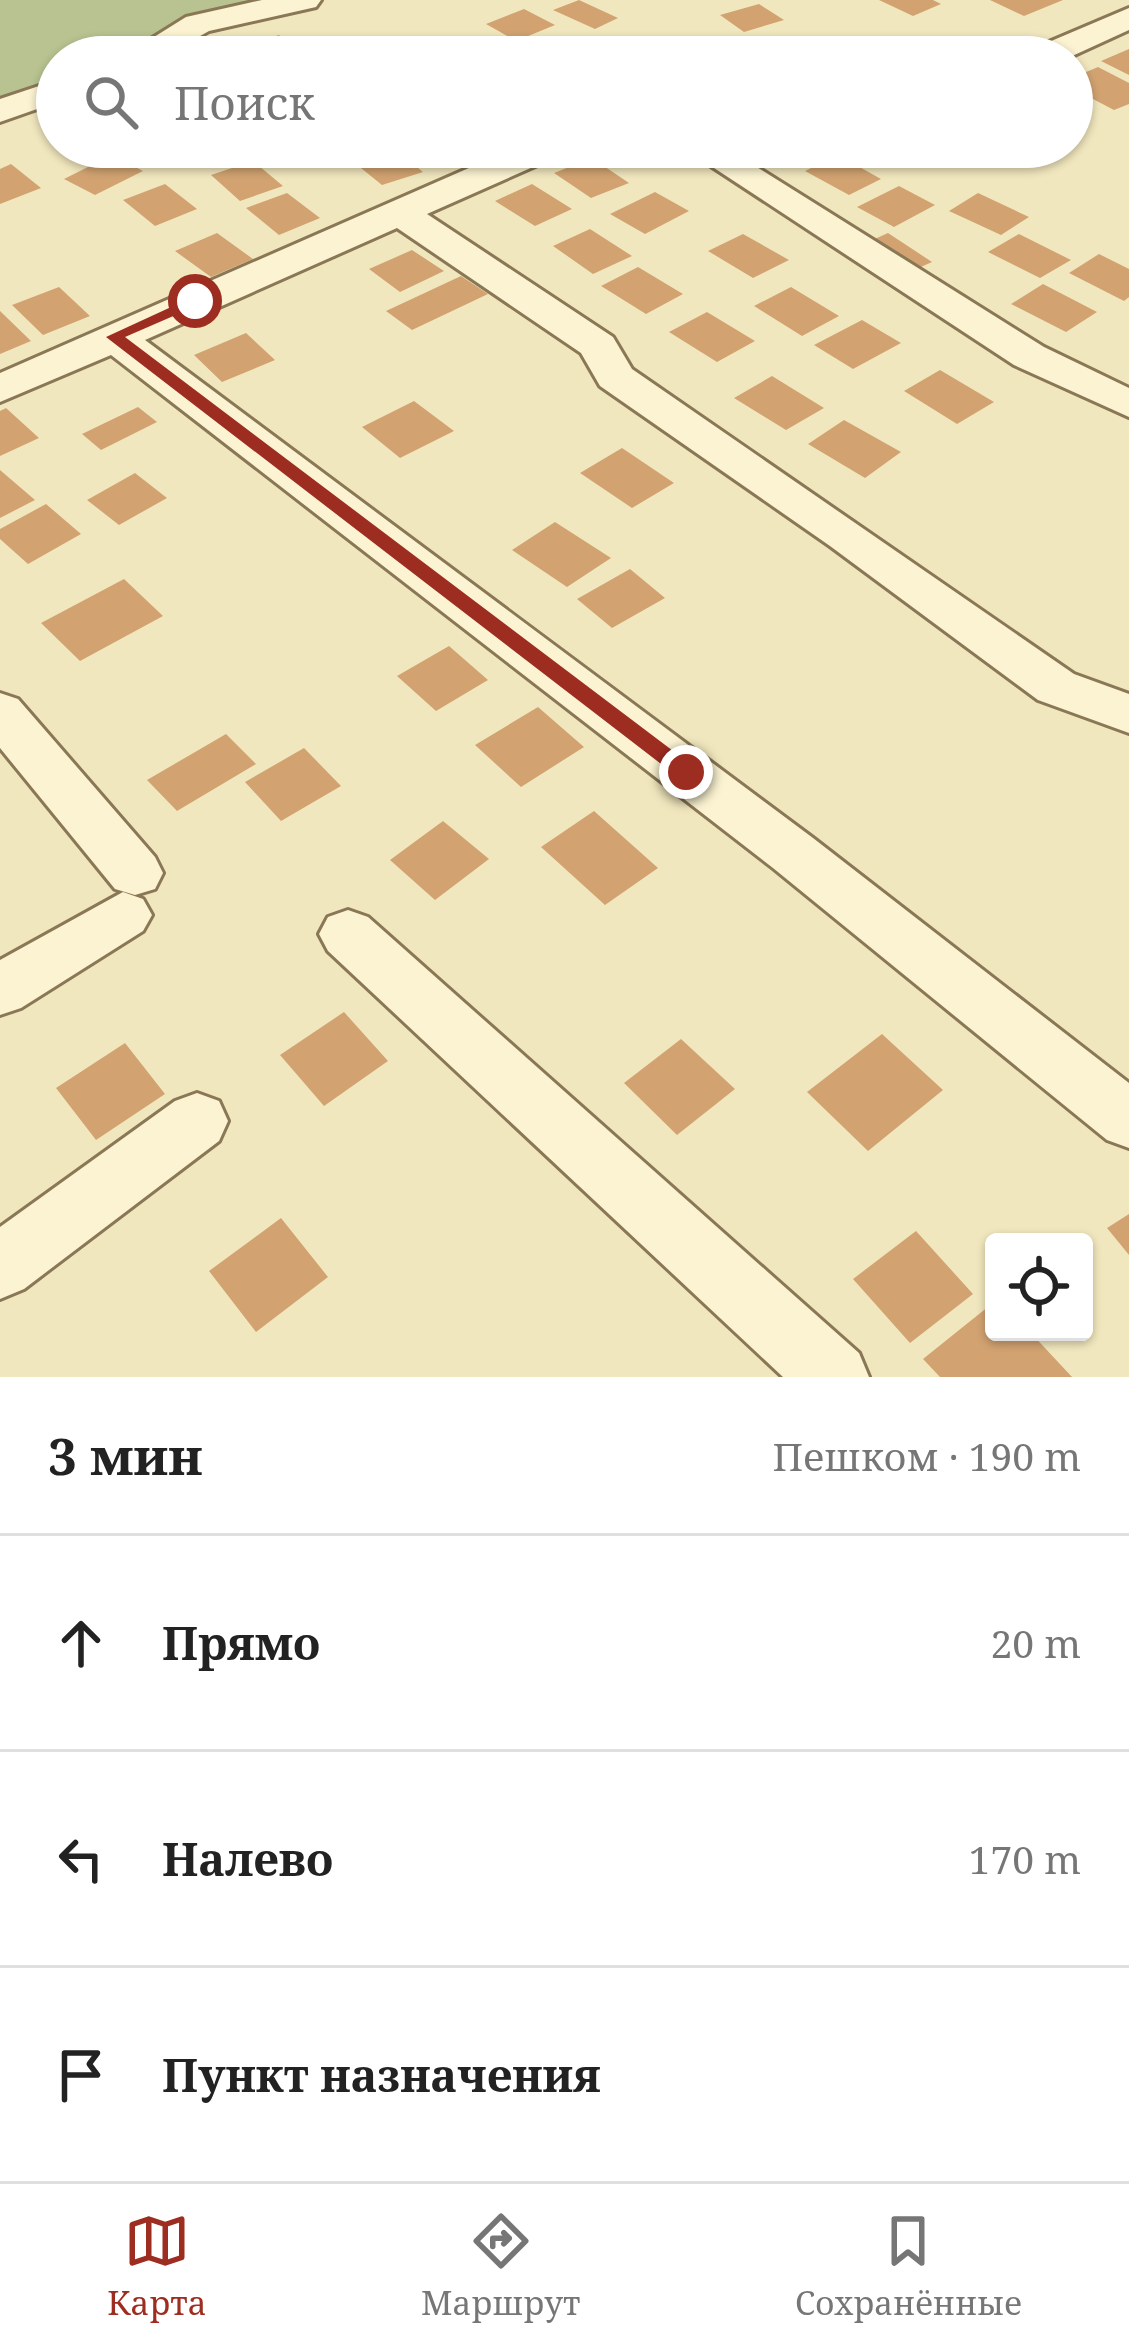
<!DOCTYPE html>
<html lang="ru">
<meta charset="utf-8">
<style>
body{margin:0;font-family:"Noto Serif",serif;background:#f6f6f6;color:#222}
.controls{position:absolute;right:36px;bottom:36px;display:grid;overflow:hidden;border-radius:12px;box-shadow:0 3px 9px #0004}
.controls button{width:108px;height:108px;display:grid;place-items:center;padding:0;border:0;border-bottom:3px solid #e0e0e0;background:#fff;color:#222;font:60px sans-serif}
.stop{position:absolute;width:36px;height:36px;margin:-27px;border:9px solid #9d2d21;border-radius:50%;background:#fff}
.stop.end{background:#9d2d21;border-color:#fff;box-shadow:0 3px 12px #0008}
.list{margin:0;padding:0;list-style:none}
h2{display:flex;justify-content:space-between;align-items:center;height:156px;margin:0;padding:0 48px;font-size:51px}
h2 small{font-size:39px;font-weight:400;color:#767676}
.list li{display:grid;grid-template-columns:78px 1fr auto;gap:36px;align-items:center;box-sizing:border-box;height:216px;padding:0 48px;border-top:3px solid #e0e0e0}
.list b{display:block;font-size:45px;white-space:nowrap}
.list em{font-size:39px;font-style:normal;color:#767676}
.icon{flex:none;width:66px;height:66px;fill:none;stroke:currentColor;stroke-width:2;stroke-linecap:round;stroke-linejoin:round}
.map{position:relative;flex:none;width:1129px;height:1377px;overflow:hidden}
.search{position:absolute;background:#fff;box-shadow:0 3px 9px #0004;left:36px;right:36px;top:36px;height:132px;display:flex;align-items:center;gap:30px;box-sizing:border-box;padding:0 42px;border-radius:66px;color:#767676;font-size:45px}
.sheet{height:804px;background:#fff}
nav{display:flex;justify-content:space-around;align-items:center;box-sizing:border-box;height:168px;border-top:3px solid #e0e0e0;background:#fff;font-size:33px;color:#767676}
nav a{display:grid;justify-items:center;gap:6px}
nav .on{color:#9d2d21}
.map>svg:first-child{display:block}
.cemetery{fill:#b8c391}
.building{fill:#d2a371}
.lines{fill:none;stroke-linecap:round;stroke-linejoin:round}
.minor-casing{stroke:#8a7755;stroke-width:6}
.minor{fill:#fbf3d1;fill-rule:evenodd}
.route{fill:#9d2d21}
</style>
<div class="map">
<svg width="1129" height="1377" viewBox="0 0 1129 1377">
<rect width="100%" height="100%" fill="#f1e7be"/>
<path class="cemetery" d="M0 0H278L124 57H57V84L0 104Z"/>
<path class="building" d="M579 0 618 18 595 29 553 10Z
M879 0H933L941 4 913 16Z
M990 0H1063L1024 16Z
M759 4 784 20 744 32 720 15Z
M524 9 555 25 516 41 486 24Z
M279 35 307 57H265L249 45Z
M584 36 614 53 559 57 547 50Z
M670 39 703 57 639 52Z
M446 41 470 57 412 53Z
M761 43 787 57H727Z
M961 43 994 57H932Z
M1129 49V75L1101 61Z
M1098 67 1129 83V104L1114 110 1072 88V78Z
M154 147H214L220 152 180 167Z
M389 147H393L423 172 382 185 351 160Z
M749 147H820L777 168 744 150Z
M112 155 143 171 95 195 64 179Z
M838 155 881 179 849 195 805 171Z
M592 158 629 183 591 198 554 173Z
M253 161 283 186 240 201 211 175Z
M11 164 41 188 0 204V169Z
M165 184 197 209 155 226 123 200Z
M532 184 572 209 535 226 495 201Z
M899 186 935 205 894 227 857 207Z
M655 192 689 211 645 234 610 214Z
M287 193 320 218 279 235 246 208Z
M978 193 1029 217 1001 235 949 211Z
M590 229 632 256 593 274 553 246Z
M217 233 253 259 211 277 175 251Z
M888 233 932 262 912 271 868 242Z
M743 234 789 260 753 278 708 251Z
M1019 234 1071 260 1040 278 988 252Z
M412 250 444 271 400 292 369 269Z
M1099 254 1129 269V297L1124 301 1069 273Z
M638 267 683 294 646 314 601 286Z
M461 276 488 294 412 330 386 311Z
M1043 284 1097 312 1066 332 1011 304Z
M59 287 90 316 43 335 12 305Z
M791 287 839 316 802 336 754 306Z
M0 311 31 341 0 354Z
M707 312 755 341 717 362 669 332Z
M862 320 901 343 853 369 814 345Z
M246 333 275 360 222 382 194 355Z
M940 370 994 402 957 424 904 391Z
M772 376 824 408 786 430 734 398Z
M414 401 454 431 400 458 362 427Z
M138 407 157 422 101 450 82 434Z
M6 408 39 438 0 456V411Z
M844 420 901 452 865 478 808 444Z
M622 448 674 483 632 508 580 473Z
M0 470 35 500 0 518Z
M135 473 167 498 119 525 87 500Z
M46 504 81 534 28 564 0 539V529Z
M555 522 611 558 567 587 512 550Z
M630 569 665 598 612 628 577 599Z
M124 579 163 616 80 661 41 623Z
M449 646 488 680 436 711 397 676Z
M538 707 584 747 521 787 475 745Z
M226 734 256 764 177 811 147 780Z
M304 748 341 786 281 821 245 782Z
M594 811 658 868 605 905 541 847Z
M443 821 489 859 435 900 390 860Z
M344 1012 388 1061 324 1106 280 1055Z
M882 1034 943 1090 868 1151 807 1092Z
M681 1039 735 1089 677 1135 624 1083Z
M125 1043 165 1094 96 1140 56 1088Z
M1129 1214V1255L1107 1228Z
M281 1218 328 1277 256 1332 209 1271Z
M916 1231 973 1294 910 1343 853 1279Z
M994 1302V1332H1030L1072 1377H940L923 1359Z"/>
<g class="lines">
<defs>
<path id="minor" d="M262 0H321L316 7 209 31 163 57H122L186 17Z
M1129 8V30L1070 57H1025L1030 50Z
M57 80V102L0 122V99Z
M517 147H565L560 155 427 214 613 337 632 369 1074 674 1129 694V733L1038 700 830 546 600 386 581 353 397 228 145 340 813 838 1129 1083V1148L1107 1140 773 868 111 355 0 402V373Z
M682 147H725L1044 347 1129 388V417L1014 365Z
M0 693 18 699 155 857 163 873 155 889 135 895 115 889 0 748Z
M123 892 143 899 152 915 143 931 21 1008 0 1015V960Z
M348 910 368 917 859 1353 869 1377H783L328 951 319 934 328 917Z
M197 1093 219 1101 228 1121 219 1141 24 1289 0 1299V1227L175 1101Z"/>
</defs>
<use href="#minor" class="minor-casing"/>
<use href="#minor" class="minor"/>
</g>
<path class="route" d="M195 296 201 304 125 337 693 766V777H678L106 337Z"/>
</svg>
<div class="controls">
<button><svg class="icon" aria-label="locate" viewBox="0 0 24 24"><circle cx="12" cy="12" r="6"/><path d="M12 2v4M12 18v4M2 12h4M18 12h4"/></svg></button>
</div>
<div class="stop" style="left:195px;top:301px"></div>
<div class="stop end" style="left:686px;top:772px"></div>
<div class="search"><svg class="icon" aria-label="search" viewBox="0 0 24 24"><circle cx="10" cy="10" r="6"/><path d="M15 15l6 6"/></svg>Поиск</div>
</div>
<section class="sheet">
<h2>3 мин<small>Пешком · 190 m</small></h2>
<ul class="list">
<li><svg class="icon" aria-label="ahead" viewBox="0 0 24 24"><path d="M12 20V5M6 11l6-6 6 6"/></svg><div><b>Прямо</b></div><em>20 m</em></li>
<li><svg class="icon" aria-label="left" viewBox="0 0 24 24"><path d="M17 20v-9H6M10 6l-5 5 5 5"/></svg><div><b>Налево</b></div><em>170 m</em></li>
<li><svg class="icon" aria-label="arrive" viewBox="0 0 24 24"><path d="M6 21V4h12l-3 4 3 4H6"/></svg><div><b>Пункт назначения</b></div></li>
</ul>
</section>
<nav>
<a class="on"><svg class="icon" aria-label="map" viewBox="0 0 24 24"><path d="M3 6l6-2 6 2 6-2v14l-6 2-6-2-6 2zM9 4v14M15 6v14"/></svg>Карта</a>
<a><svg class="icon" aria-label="directions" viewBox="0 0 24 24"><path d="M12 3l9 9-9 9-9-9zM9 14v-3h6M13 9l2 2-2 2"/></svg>Маршрут</a>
<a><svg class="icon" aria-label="saved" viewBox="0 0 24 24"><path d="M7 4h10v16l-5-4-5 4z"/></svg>Сохранённые</a>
</nav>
